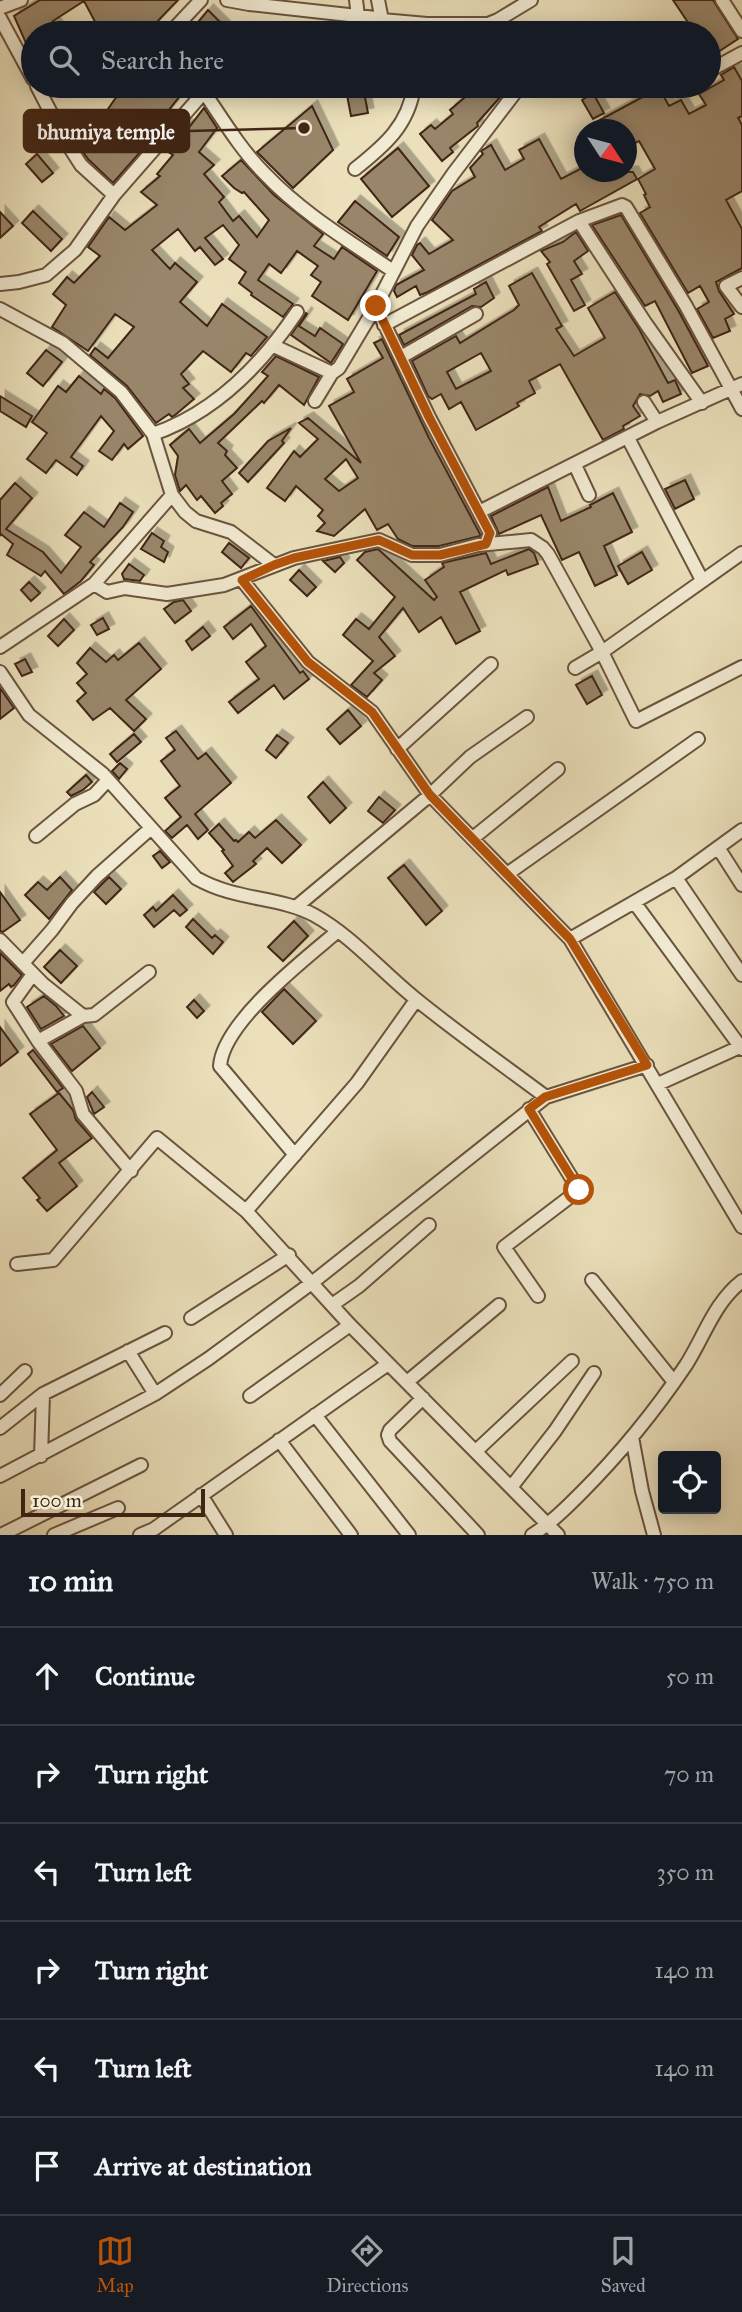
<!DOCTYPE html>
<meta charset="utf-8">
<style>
body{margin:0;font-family:"IM FELL Great Primer",serif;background:#20242c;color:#f1f3f6}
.controls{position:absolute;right:21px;bottom:21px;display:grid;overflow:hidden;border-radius:7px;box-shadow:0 4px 18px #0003}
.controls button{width:63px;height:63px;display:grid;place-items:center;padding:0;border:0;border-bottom:2px solid #363941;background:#171b24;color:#f1f3f6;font:35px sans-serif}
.compass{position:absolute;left:574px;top:119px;width:63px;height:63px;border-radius:50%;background:#171b24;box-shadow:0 4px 18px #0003;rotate:126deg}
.scale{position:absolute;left:21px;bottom:18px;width:184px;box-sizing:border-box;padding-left:7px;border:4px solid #402515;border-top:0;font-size:19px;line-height:24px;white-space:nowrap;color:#402515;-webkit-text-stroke:5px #f2ebd3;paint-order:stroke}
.stop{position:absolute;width:21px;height:21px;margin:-16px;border:5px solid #b45309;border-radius:50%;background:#fff}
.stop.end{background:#b45309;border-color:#fff;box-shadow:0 2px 7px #0008}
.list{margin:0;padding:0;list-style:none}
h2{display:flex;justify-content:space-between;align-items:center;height:91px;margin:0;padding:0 28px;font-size:30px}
h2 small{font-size:23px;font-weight:400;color:#9ea1a6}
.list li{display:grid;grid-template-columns:46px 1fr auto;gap:21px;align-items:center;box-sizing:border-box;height:98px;padding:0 28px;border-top:2px solid #363941}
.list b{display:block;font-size:26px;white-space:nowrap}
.list em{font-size:23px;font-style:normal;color:#9ea1a6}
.icon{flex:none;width:38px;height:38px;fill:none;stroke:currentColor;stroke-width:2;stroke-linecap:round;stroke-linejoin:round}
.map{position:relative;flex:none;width:742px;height:1535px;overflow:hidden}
.search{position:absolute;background:#171b24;box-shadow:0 4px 18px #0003;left:21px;right:21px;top:21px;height:77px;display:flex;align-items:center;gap:18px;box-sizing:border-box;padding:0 24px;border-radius:38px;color:#9ea1a6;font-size:26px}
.sheet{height:679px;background:#171b24}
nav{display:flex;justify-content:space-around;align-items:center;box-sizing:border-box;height:98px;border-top:2px solid #363941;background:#171b24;font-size:19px;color:#9ea1a6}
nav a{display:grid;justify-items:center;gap:4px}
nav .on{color:#b45309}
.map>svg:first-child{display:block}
.building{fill:#99866b;stroke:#402515;stroke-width:2;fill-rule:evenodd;filter:url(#shadow)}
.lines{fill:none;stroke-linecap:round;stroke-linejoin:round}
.minor-casing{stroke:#6b543e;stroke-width:16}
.minor{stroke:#f2ebd3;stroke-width:12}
.route{stroke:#b45309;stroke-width:9}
.leader{fill:none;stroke:#402515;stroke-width:2.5}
.callout-dot{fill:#402515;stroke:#f2ebd3;stroke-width:2.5}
.callout{fill:#402515;stroke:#402515;stroke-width:2.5}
.callout-label{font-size:21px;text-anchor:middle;font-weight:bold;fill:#fff}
</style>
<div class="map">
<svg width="742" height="1535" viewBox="0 0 742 1535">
<defs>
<filter id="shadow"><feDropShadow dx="5.5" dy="-5.5" stdDeviation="0" flood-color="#0004"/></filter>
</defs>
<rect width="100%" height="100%" fill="#ebe0bb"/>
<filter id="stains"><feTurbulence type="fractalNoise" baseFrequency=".00286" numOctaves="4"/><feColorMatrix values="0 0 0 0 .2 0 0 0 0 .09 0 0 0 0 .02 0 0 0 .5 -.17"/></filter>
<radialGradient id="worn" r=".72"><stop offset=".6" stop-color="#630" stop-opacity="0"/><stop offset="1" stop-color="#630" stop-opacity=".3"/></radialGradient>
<path class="building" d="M40 0H178L152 27 159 33H101L84 1 53 21 62 33H33V59L14 16Z
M673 0H713L738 39 709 58V33H695Z
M208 10 224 26 216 33H189Z
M734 67 742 81V116L738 118 742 125V191L726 200 742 229V268L716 282 719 291 734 314 725 319 730 331 713 338 697 309 709 302 700 286 688 293 640 213 650 207 644 195 646 194 638 179 655 169 639 141 626 148V130H603L598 121 650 93 646 86H658L669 106 681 100 689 114 706 105 699 94 724 80 721 75Z
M124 86H188L160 121 142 150 113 183 88 159 78 145 90 126 94 129Z
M465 86H494L502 95 477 123 478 126 450 148 453 152 442 161 420 134 431 125 435 129 453 114 450 110 464 98 458 92Z
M364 92 368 113 351 116 347 95Z
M593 93 604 113 593 119 582 100Z
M312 106 333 150 293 188 257 152Z
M204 108 217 128 199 152 214 165 204 174 224 197 219 202 233 221 239 216 257 237 269 220 244 192 242 193 234 188 222 176 241 160 274 195 323 234 314 246 334 259 342 247 377 271 348 320 312 296 321 282 311 275 318 266 297 251 281 273 269 264 258 280 293 304 283 317 251 295 252 293 239 283 246 272 229 259 239 245 223 225 205 238 223 259 215 265 200 247 195 251 178 229 152 250 170 269 175 263 197 282 180 302 207 326 222 304 267 337 251 356 246 353 231 372 203 351 181 374 189 384 183 388 194 399 174 416 172 417 169 414 156 423 127 386 90 355 95 348 108 358 134 327 115 314 88 351 52 327 66 305 53 294 67 277 74 283 100 256 88 247 109 217 125 230 157 205 141 192 160 176 157 174 173 155 165 150 187 125 190 126Z
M539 139 561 179 584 167V172H633L637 179 580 211 576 204 539 227 542 231 428 292 420 295 416 286 397 297 394 291 396 285 424 270 412 255 417 245 420 243 429 254 453 240 432 220 452 191 475 177 470 168 483 154 481 151 491 145 505 170 524 159 519 150Z
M398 148 429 186 392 217 361 179Z
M37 154 53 173 42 182 26 164Z
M355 201 399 237 387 256 338 222Z
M33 211 62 239 51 251 22 223Z
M0 212 13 226 0 238Z
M621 215 678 310 708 366 692 373 655 301 645 306 592 225Z
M576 232 588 251 574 261 582 274 571 280 585 305 574 311 547 264 550 262 541 251 563 242Z
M532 273 562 326 556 329 574 356 605 338 588 308 615 292 639 329 668 383 675 380 681 394 663 402 658 391 650 396 640 394 633 406 640 416 623 426 624 429 603 440 560 364 529 381 535 393 517 403 519 406 476 430 461 402 449 409 441 394 432 399 428 396 412 361 456 336 460 343 514 310 519 305 509 286ZM481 353 491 371 456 389 447 372Z
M486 282 494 298 481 307 472 306 404 345 399 335 476 294 474 289Z
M306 313 307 314 299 326 315 336 320 328 343 344 331 363 291 335Z
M382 339 429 438 480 534V536L439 546H412L398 539 388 524 377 530 365 509 334 536 317 531 325 523 318 516 323 510 296 486 285 501 267 488 294 451 300 457 318 439 299 423 308 418 361 463 329 406 354 392 347 379 383 358 374 343ZM346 459 358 478 339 491 325 479Z
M46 350 62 362 43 386 27 373Z
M276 356 319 377 304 405 279 385 264 403 262 401 218 443 227 451 225 455 237 468 222 481 232 494 221 503 223 506 215 513 201 496 197 500 186 485 180 491 175 475 178 456 170 445 189 429 200 443 234 414 252 394 268 376 262 372Z
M79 376 101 394 104 389 115 398 143 436 128 449 124 444 112 460 99 451 114 431 101 416 71 457 83 466 77 475 56 460 46 473 27 459 47 433 32 422 58 386 66 392Z
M0 396 32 416 26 427 0 411Z
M291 428 282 441 284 443 248 482 239 473 268 441Z
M685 480 694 499 675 509 665 489Z
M15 483 32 498 6 529 43 552 61 573 81 547 65 535 84 512 104 527 120 503 133 512 123 527 90 562 94 565 81 581 64 594 45 571 41 576 7 555 13 544 1 534 0 536V500Z
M548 487 561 521 591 507 590 505 613 493 632 532 604 546 617 575 595 586 579 552 562 560 541 515 499 534 491 516Z
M152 533 164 541 161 547 168 552 164 562 141 549Z
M229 543 249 558 241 568 222 552Z
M378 549 434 600 437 597 425 580 444 567 442 563 486 553 491 564 529 549 534 553 538 564 508 575 506 570 460 592 480 631 456 644 441 617 419 632 403 608 379 637 395 656 374 673 382 680 367 697 351 685 373 661 343 635 356 619 369 629 395 597 357 560 365 552Z
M642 552 652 570 628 584 618 566Z
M340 557 344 563 335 572 323 561Z
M129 564 144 575 140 581 124 579 122 574Z
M299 570 316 587 307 596 290 580Z
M29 582 40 593 31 601 21 590Z
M183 600 191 611 175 623 164 609 174 602Z
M251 606 300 673 303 671 309 679 284 699 274 685 238 713 229 702 259 679 246 662 266 646 251 624 233 639 224 627Z
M103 618 109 629 97 635 91 625Z
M64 619 74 630 58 646 48 636Z
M203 627 210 636 192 650 186 641Z
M139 643 161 669 126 700 146 719 134 731 110 708 93 720 77 701 86 693 77 683 87 674 77 663 90 648 106 662 114 655 118 660Z
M25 659 32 672 22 676 15 664Z
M592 676 602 695 587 704 576 685Z
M0 688 14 708 0 719Z
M348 710 361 726 340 744 327 729Z
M176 731 198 759 206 753 231 783 195 814 208 830 198 839 187 825 172 838 165 831 181 817 165 798 180 786 161 761 175 750 166 738Z
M134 734 141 742 117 762 110 754Z
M277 735 288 743 276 758 266 750Z
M120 763 127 769 119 779 112 771Z
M86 775 92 782 83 790 71 796 67 792Z
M323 782 346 808 330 823 308 797Z
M379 797 395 810 383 823 368 811Z
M276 820 301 845 282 863 267 848 253 861 256 864 233 882 225 873 233 866 222 851 224 850 209 833 219 824 234 841 236 840 238 842 249 832 255 838Z
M160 851 170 862 162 868 153 856Z
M404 865 442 911 426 925 388 878Z
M60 877 72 890 49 919 25 895 38 882 47 890Z
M109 877 121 889 106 904 94 892Z
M0 892 20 920 3 932 0 931Z
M173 895 187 910 180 916 174 910 154 927 144 915 153 907 156 911Z
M193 919 212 938 215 935 223 942 213 954 186 927Z
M294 921 308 936 283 961 268 947Z
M60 950 77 966 61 983 44 967Z
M0 953 22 975 14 985 11 987 9 984 0 991Z
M284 989 316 1021 293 1044 262 1012Z
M44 996 56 1006 64 1016 41 1029 27 1007Z
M194 1000 204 1011 197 1018 187 1007Z
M83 1026 100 1048 72 1071 51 1044Z
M0 1027 18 1052 0 1066Z
M33 1050 63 1088 57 1092 28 1054Z
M92 1092 104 1107 94 1114 87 1097Z
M59 1093 73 1110 76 1120 92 1138 59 1163 77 1186 47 1211 37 1200 40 1198 23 1178 57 1150 30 1114Z"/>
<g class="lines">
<defs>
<path id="minor" d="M227 0 249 4 376 18 382 20 385 33
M356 0 358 16
M378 0 382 20 427 24H488L498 20 531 0
M722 0 742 31
M0 8 21 0
M0 18 33 79
M170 33 201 0
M709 71 742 53
M37 86 65 140 81 165 114 195
M204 92C223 120 241 150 265 174 302 213 349 241 393 271
M355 169C384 146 409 125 414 86
M579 221 646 324 702 403
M742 278 726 286 742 307
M0 284 19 282 46 275 75 250 114 195 204 92 213 86
M0 309 63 343 121 392 153 434 172 495 185 512 196 521 231 532 274 565
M382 319 429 417 490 533 486 544
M384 325 579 221 622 205 626 207 686 306 742 409
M274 346 332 373
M401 357 476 314
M315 401 332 373 339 368 376 306 417 226 453 174 520 86
M644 402 657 422
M153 434C214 413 262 364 297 312
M628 438 702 580
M575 465 589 495
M479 512 657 422 742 384
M242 580 308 662 372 712 430 795 570 939 742 1227
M94 584 172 495
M0 647 94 584 107 592 125 588 167 594 224 585 294 558 379 540 412 555H440L478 545 531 540 543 548 548 554 602 652 636 721 742 667
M575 668 602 652 742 553
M0 672 29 715 103 774 196 878C236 901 278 896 314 915 352 936 383 973 417 1000 459 1034 503 1065 546 1097
M397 749 491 664
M36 836 75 804 94 795 108 780
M473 838 558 769
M719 849 742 885
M507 874 698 739
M676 878 742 975
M634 902 742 1049
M296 907 430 795 470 757 527 717
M570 939 676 878 742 830
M0 940 43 984 83 1016
M23 963 52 930 72 903 97 876 150 829
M33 974 13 1002 38 1041 76 1091 83 1114 131 1171
M38 1041 83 1016 94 1015 149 972
M658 1084 742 1046
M529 1109 579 1190 504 1247 538 1296
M295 1155 220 1066C223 1022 305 959 338 931
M246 1211 357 1083 416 1000
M17 1264 53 1260 157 1138 246 1211 350 1325 558 1535
M592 1280 674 1382
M332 1305 359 1286 429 1225
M191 1318 289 1255
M128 1351 155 1394
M407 1382 499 1305
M0 1395 25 1371
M250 1396 350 1325
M423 1398 390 1430 388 1435 390 1441 478 1535
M315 1415 409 1535
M0 1428 43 1394 165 1333
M632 1437 642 1491 654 1535
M279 1440 351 1535
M476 1451 572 1361
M41 1456 43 1394
M0 1476 155 1394 208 1359 313 1282 546 1097 647 1065
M512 1486 555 1431 594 1373
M201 1495 226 1535
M1 1535 141 1465
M54 1535 118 1508
M140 1535 154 1529 388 1364
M532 1535C551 1523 565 1509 581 1493 620 1454 655 1411 686 1365 705 1335 714 1303 742 1281"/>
</defs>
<use href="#minor" class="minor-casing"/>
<use href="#minor" class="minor"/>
</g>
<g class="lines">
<path class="route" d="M376 306 429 417 490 533 486 544 440 555H412L379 540 294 558 274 565 242 580 308 662 372 712 430 795 570 939 647 1065 545 1097 529 1109 579 1190"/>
</g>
<path class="leader" d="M304 128L189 131"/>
<circle class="callout-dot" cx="304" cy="128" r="7"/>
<rect class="callout" x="24" y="110" width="165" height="42" rx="7"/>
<g class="callout-label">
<text x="106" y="139">bhumiya temple</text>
</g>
<rect width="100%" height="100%" filter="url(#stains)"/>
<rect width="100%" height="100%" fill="url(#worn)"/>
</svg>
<div class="controls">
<button><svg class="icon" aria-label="locate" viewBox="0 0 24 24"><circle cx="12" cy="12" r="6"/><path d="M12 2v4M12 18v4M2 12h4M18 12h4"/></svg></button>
</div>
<svg class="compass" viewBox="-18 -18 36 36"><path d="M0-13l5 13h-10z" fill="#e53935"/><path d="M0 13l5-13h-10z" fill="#9ea1a6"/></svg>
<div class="scale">100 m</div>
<div class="stop" style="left:579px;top:1190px"></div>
<div class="stop end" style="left:376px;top:306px"></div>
<div class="search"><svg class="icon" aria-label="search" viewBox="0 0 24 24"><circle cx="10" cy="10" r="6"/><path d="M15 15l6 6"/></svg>Search here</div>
</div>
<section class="sheet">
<h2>10 min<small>Walk · 750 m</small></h2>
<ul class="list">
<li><svg class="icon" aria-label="ahead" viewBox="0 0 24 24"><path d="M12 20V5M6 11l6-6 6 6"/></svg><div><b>Continue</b></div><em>50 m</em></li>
<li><svg class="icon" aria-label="right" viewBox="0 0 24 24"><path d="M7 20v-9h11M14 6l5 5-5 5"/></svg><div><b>Turn right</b></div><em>70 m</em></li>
<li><svg class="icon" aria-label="left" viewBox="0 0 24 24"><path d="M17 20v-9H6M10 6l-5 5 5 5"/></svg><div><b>Turn left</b></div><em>350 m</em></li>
<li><svg class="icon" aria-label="right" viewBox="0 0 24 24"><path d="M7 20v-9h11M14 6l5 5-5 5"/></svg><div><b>Turn right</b></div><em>140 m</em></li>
<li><svg class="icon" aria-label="left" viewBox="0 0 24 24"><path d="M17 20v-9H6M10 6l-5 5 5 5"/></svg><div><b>Turn left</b></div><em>140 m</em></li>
<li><svg class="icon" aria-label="arrive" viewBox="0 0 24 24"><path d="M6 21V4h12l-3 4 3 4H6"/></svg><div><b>Arrive at destination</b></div></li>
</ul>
</section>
<nav>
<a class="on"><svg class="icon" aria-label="map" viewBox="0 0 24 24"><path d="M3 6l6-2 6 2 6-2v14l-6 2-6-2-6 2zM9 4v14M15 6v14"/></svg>Map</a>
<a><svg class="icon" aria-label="directions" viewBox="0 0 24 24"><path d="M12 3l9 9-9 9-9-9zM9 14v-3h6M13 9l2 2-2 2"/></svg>Directions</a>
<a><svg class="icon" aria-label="saved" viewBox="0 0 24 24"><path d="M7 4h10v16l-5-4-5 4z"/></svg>Saved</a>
</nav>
